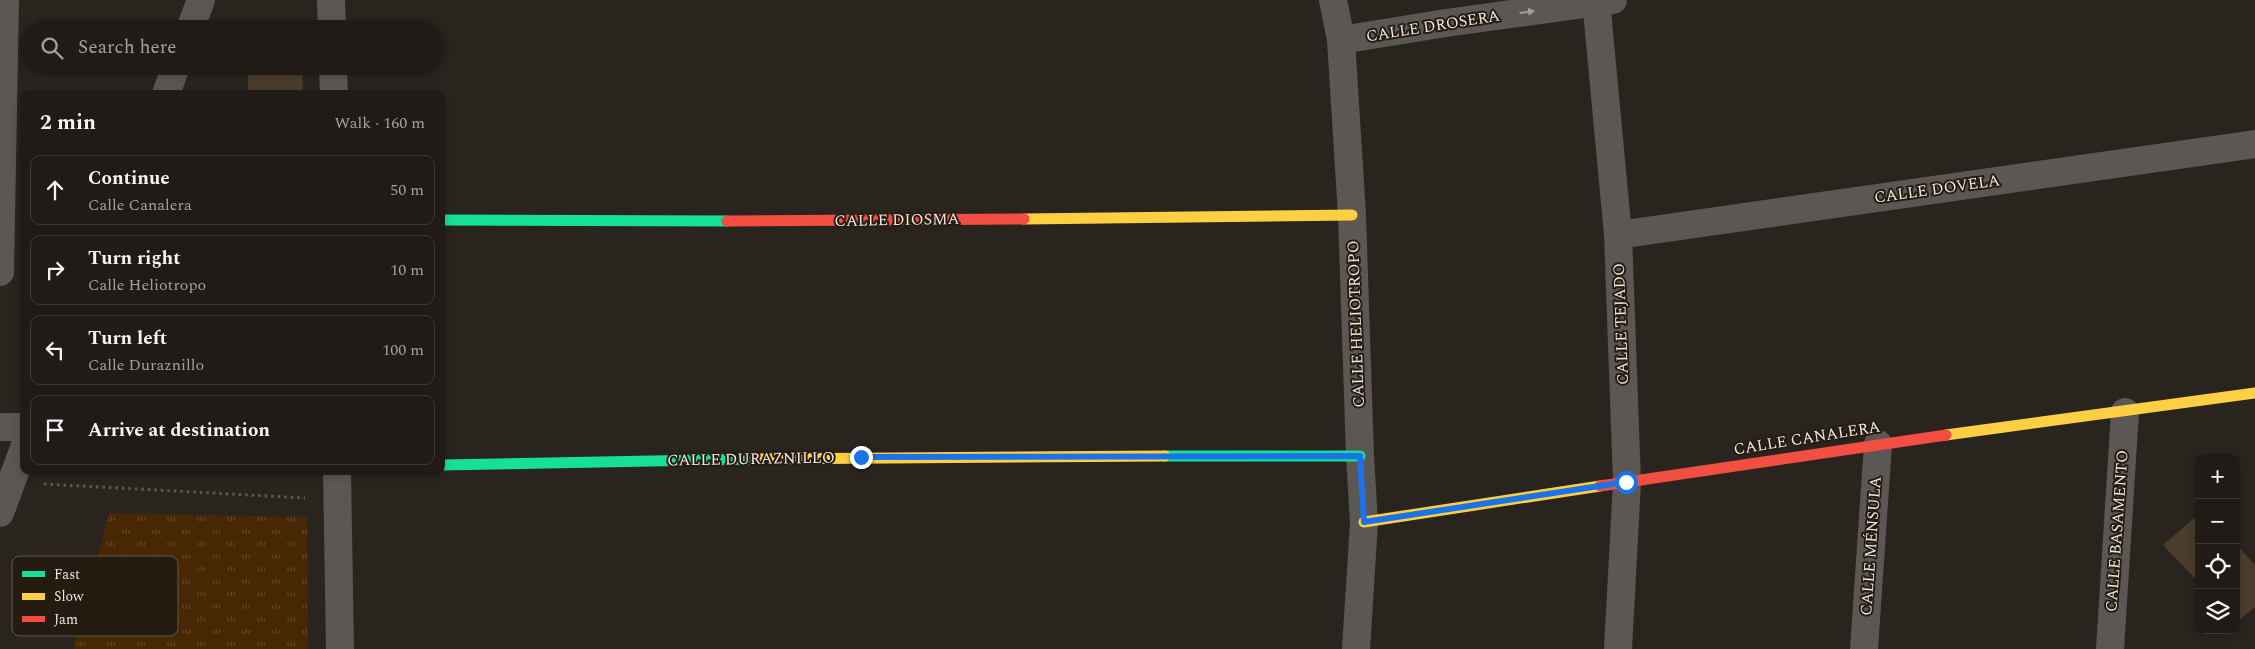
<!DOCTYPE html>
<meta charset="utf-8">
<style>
body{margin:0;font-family:Spectral,serif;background:#282420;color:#f1f3f6}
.controls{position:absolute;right:15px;bottom:15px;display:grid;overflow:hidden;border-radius:10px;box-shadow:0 2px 8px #0003}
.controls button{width:45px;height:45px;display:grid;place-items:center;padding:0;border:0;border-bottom:1px solid #3d3936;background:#201b17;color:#f1f3f6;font:25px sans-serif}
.stop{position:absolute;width:15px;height:15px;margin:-11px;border:4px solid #1a73e8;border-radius:50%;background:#fff}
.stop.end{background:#1a73e8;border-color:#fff;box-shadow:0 1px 5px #0008}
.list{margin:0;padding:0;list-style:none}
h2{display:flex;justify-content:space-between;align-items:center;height:65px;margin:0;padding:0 20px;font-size:21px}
h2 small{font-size:16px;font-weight:400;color:#a2a1a1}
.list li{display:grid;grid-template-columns:32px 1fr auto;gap:15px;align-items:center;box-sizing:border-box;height:70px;margin:0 10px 10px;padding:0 10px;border:1px solid #3d3936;border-radius:10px}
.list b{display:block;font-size:19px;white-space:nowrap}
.list p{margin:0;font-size:16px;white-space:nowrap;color:#a2a1a1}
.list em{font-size:16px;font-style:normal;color:#a2a1a1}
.icon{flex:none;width:28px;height:28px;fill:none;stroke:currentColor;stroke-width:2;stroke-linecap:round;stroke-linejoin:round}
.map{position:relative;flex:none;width:2255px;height:649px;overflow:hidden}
.search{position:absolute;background:#201b17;box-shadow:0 2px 8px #0003;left:20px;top:20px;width:425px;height:55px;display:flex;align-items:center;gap:12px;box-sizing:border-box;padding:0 18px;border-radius:28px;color:#a2a1a1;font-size:19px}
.panel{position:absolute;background:#201b17;box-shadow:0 2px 8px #0003;left:20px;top:90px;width:425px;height:385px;border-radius:10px}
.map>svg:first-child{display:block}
.grass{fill:url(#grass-tufts)}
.building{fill:#4a3d2d}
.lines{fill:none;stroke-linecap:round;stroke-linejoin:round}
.path{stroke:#5d5a56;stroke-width:3;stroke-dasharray:2.5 4;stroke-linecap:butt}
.street{stroke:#5a5754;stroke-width:28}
.fast{stroke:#16e098;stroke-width:11}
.slow{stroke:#ffcf43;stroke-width:11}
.jam{stroke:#f24e42;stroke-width:11}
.oneway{fill:#a49f9a}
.route{stroke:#1a73e8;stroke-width:6}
.labels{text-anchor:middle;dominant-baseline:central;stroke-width:4;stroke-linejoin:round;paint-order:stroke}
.street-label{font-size:16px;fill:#eee7e1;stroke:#251b11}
.key{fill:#251b11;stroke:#61584f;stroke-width:1}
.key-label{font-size:14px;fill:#eee7e1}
</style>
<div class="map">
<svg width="2255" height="649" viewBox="0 0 2255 649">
<defs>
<pattern id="grass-tufts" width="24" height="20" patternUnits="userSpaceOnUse" patternTransform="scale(1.25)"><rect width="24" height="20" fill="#472704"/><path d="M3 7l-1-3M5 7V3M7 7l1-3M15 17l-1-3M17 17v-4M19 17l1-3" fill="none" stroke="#624628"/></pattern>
</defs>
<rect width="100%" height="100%" fill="#2a241f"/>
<path class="grass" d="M109 513 307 517 308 649H73Z"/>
<path class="building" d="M248 66H302L303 94H248Z
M2199 514V583L2163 545Z
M2236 544 2255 565V607L2236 623Z"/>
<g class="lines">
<path class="path" d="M44 484 305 498"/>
<path class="street" d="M331 0 332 29
M1333 0 1341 40 1352 215 1360 456 1364 522 1356 649
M1596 0 1618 235 1627 482 1618 649
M190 29 201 0
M1341 40 1446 23 1613 0
M333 66 334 94
M166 94 176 66
M1618 235 2255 144
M0 272 5 0
M0 427H24
M337 471 340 649
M0 513 24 448
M1864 649 1878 444
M2110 649 2125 412"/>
<path class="fast" d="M441 220 727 221
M1165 456H1360
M441 465 757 459"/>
<path class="slow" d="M1024 219 1352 215
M1946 435 2255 393
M757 459 1165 456
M1364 522 1600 486"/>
<path class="jam" d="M727 221 1024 219
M1600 486 1946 435"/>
</g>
<defs><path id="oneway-solid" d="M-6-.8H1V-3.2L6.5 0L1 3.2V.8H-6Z" transform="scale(1.25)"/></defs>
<use class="oneway" href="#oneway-solid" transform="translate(1527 12) rotate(-8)"/>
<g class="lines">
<path class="route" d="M861 457 1360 456 1364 522 1626 482"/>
</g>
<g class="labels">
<g class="street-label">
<text transform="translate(1433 26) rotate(-9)">CALLE DROSERA</text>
<text transform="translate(1937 189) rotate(-8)">CALLE DOVELA</text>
<text transform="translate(897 220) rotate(-1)">CALLE DIOSMA</text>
<text transform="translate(1356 324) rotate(-92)">CALLE HELIOTROPO</text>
<text transform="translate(1621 324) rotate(-92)">CALLE TEJADO</text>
<text transform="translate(1807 438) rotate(-9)">CALLE CANALERA</text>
<text transform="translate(751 459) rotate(-1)">CALLE DURAZNILLO</text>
<text transform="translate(2117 531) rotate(-86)">CALLE BASAMENTO</text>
<text transform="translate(1871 546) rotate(-86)">CALLE MÉNSULA</text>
</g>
</g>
<rect x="12" y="556" width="166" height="80" rx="8" class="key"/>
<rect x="22" y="571" width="23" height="6" fill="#16e098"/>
<rect x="22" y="593" width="23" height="7" fill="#ffcf43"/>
<rect x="22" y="616" width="23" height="6" fill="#f24e42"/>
<g class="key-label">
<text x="54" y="579">Fast</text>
<text x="54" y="601">Slow</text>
<text x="54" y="624">Jam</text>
</g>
</svg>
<div class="controls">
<button>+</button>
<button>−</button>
<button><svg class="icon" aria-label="locate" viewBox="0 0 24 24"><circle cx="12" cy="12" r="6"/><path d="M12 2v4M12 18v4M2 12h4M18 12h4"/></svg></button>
<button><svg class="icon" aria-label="layers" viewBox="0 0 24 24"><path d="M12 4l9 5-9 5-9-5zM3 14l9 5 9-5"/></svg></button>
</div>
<div class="stop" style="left:1626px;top:482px"></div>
<div class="stop end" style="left:861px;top:457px"></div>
<div class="search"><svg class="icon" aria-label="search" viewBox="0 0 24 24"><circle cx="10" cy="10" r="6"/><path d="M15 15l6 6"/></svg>Search here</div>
<section class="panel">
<h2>2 min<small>Walk · 160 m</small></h2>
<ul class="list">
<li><svg class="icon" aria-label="ahead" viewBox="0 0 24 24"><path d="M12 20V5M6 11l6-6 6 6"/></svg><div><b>Continue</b><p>Calle Canalera</p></div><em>50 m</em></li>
<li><svg class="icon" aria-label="right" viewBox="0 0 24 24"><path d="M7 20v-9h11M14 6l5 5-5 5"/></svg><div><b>Turn right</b><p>Calle Heliotropo</p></div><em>10 m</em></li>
<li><svg class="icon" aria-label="left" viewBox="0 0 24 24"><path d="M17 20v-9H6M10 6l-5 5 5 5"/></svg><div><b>Turn left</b><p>Calle Duraznillo</p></div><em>100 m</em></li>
<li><svg class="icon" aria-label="arrive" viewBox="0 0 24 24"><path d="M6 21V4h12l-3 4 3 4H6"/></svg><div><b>Arrive at destination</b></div></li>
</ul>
</section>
</div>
